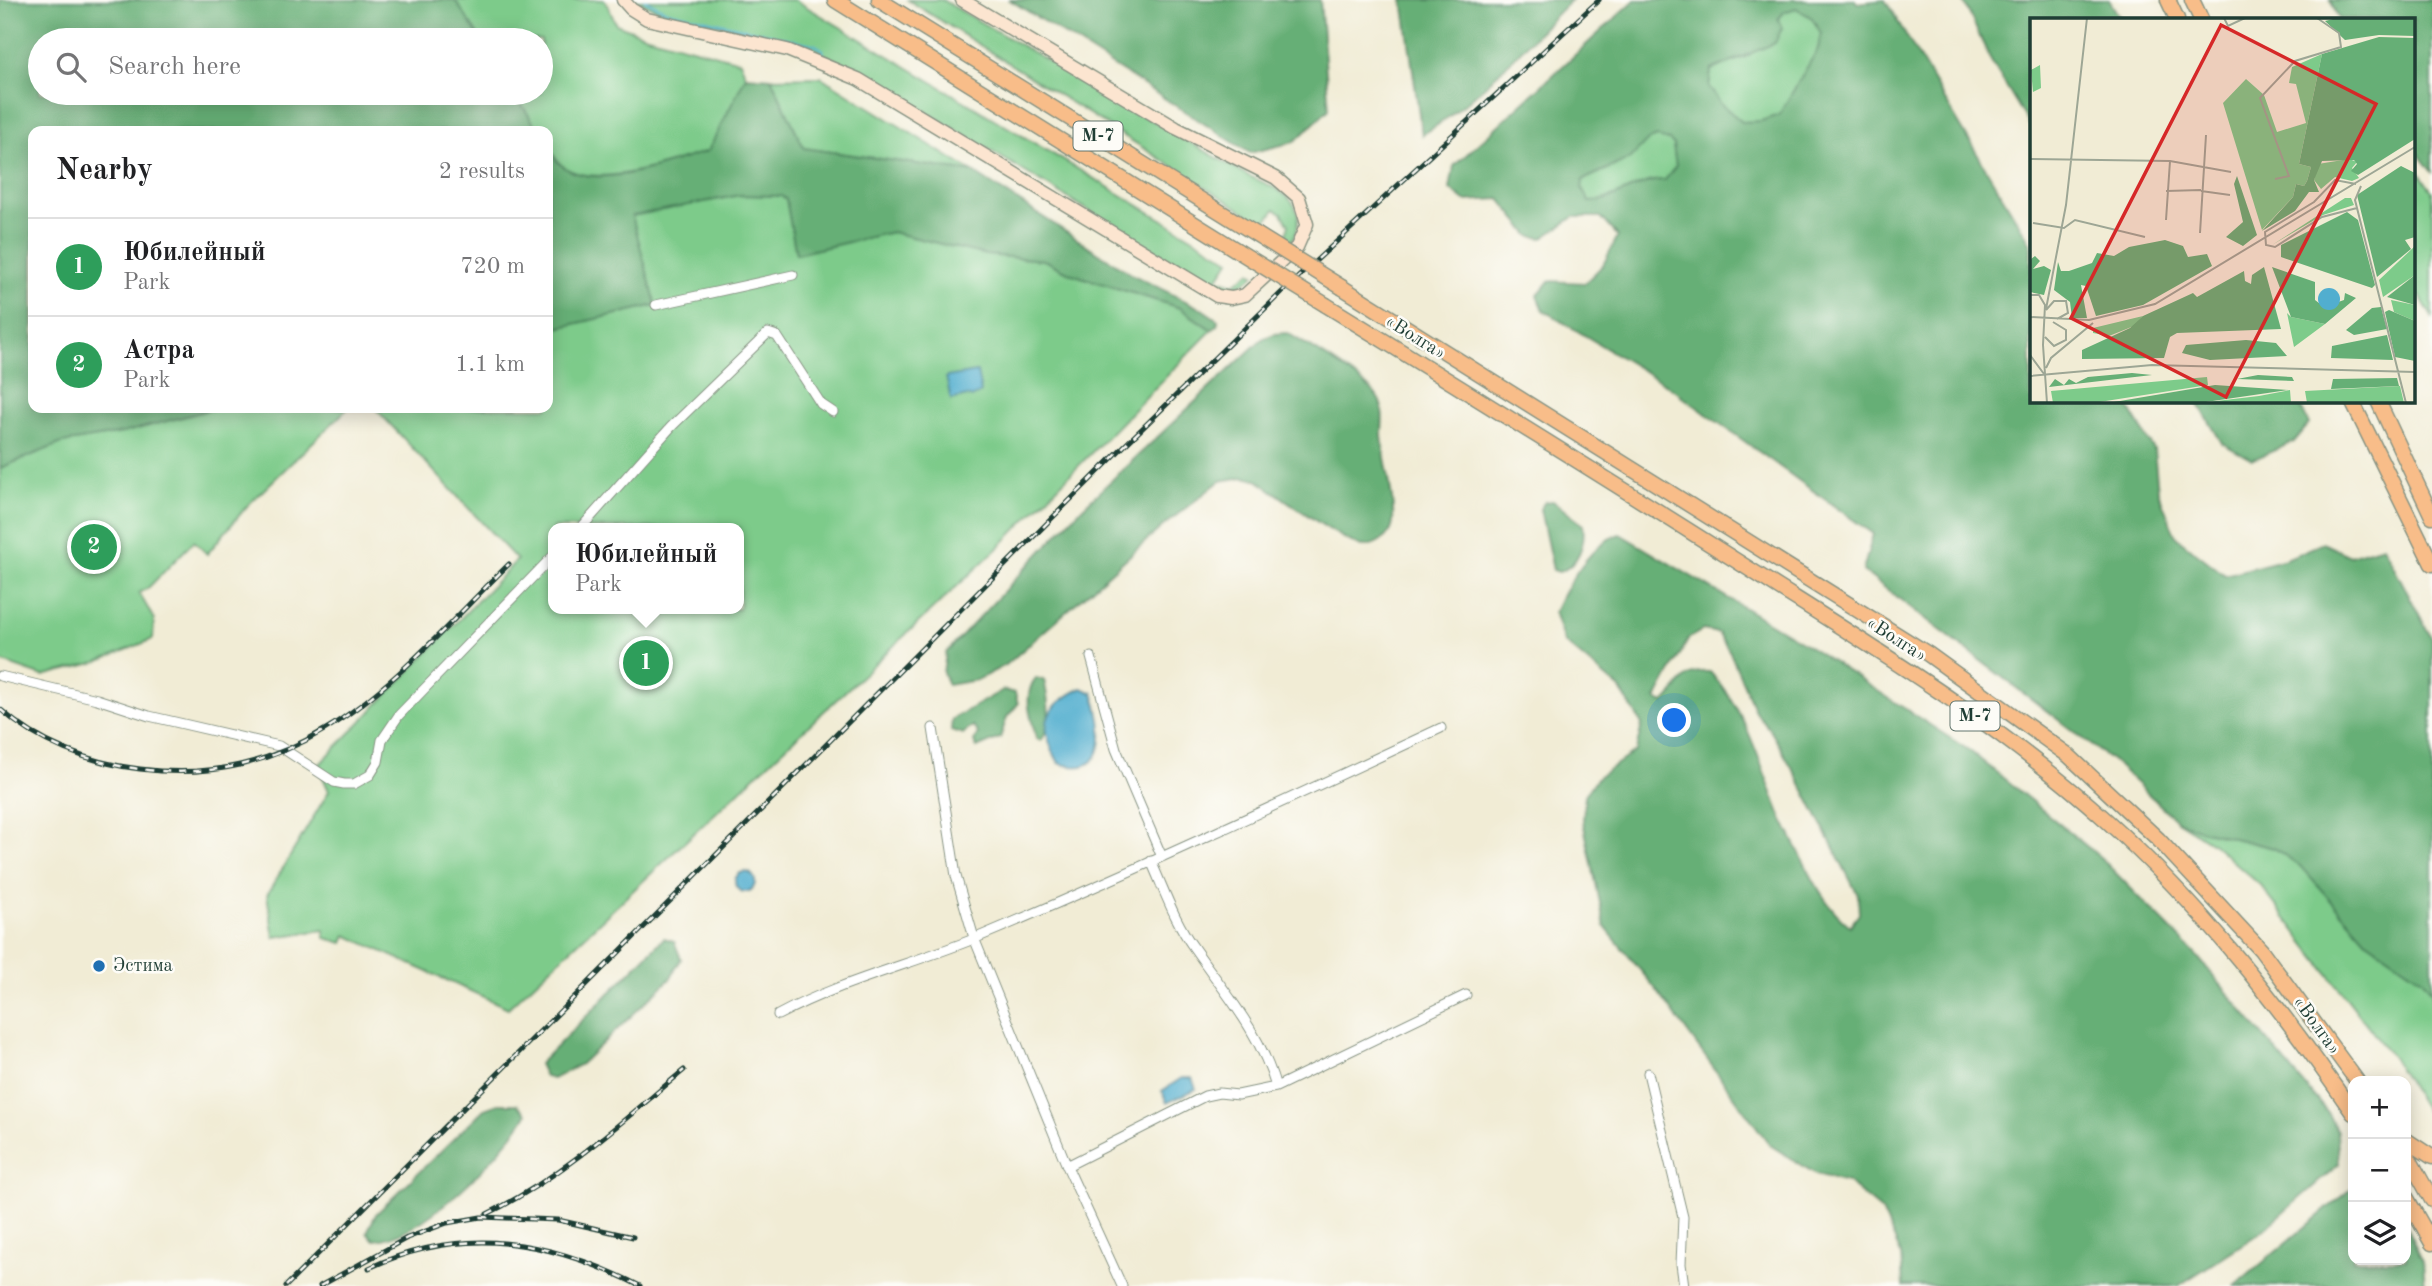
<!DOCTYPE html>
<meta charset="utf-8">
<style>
body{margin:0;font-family:"Old Standard TT",serif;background:#f6f6f6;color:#202124}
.controls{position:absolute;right:21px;bottom:21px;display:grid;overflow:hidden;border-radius:14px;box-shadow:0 4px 18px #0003}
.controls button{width:63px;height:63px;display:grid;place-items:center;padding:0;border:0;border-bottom:2px solid #e0e0e0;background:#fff;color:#202124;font:35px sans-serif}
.you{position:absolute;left:1675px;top:721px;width:24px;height:24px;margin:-18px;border:5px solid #fff;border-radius:50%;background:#1a73e8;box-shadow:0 0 0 10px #1a73e833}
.badge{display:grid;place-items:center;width:46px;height:46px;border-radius:50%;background:#1f6fb2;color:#fff;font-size:23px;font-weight:700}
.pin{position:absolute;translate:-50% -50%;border:4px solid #fff;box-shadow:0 2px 7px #0006}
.popup{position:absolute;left:548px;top:523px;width:196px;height:91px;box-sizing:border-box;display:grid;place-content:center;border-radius:14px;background:#fff;filter:drop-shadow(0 2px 5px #0005);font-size:23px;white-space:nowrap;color:#757577}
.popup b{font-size:26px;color:#202124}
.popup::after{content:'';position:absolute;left:50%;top:100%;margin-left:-14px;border:14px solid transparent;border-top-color:#fff}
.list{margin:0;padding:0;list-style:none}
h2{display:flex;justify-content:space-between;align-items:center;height:91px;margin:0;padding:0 28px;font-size:30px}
h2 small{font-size:23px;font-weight:400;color:#757577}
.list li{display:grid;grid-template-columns:46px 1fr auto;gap:21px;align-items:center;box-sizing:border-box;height:98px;padding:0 28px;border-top:2px solid #e0e0e0}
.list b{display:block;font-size:26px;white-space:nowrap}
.list p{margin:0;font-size:23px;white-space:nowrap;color:#757577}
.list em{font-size:23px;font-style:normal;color:#757577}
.icon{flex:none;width:38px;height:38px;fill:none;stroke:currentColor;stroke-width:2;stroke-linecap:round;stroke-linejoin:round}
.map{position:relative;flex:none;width:2432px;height:1286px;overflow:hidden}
.search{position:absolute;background:#fff;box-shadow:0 4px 18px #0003;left:28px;top:28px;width:525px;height:77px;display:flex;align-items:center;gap:18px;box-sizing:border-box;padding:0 24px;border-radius:38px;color:#757577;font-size:26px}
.panel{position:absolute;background:#fff;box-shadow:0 4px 18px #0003;left:28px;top:126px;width:525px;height:287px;border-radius:14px}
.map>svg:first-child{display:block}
.green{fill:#7dcb8a;stroke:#4e845f;stroke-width:2;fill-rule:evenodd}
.forest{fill:#66af76;stroke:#427655;stroke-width:2;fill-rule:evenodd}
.water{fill:#51aecf;stroke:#387682;stroke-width:2}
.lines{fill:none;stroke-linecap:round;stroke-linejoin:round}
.stream{stroke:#51aecf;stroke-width:2.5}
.minor-casing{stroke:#889484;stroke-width:11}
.secondary-casing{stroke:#889484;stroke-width:15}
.trunk-casing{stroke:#889484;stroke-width:17}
.minor{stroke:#fff;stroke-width:9}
.secondary{stroke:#fce5d0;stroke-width:12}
.trunk{stroke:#f8bd89;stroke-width:14}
.rail-casing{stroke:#1f3d34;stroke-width:5}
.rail{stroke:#fdfcf7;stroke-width:2.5;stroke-dasharray:8;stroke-linecap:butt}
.trunk-bridge-casing{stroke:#889484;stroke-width:17;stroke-linecap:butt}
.trunk-bridge{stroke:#f8bd89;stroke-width:14}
.poi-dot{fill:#1f6fb2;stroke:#fdfcf7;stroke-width:2.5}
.labels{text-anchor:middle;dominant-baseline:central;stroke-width:5;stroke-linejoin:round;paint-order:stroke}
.shield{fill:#fdfcf7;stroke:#62766e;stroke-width:2}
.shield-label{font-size:18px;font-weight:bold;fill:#1f3d34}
.street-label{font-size:19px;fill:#1f3d34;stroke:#fdfcf7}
.poi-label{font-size:19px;fill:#1f3d34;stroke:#fdfcf7;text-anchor:start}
.inset-road{fill:none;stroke:#9da695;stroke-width:2}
.view{fill:#d62828;fill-opacity:0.15;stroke:#d62828;stroke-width:3.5}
.inset-edge{fill:none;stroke:#1f3d34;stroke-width:3.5}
</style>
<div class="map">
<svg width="2432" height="1286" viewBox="0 0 2432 1286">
<rect width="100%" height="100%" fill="#fdfcf7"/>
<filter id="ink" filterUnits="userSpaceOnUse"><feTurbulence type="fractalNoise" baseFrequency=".0143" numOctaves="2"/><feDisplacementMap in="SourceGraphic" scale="14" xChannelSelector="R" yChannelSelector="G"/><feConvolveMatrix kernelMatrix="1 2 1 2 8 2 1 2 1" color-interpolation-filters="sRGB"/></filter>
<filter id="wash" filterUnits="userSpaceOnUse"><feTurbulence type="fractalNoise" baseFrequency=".00686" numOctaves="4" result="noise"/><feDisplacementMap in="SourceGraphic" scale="28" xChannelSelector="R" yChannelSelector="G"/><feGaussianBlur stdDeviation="1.57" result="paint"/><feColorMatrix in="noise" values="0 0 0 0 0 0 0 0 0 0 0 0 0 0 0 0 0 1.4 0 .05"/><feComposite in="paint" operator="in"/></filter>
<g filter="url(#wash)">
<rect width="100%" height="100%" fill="#f1ecd5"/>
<path class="green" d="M455 0H605L616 24 647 36 740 61 746 76 709 151C668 163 548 210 548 131H539L514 93H541V40H481Z
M636 0H795L1230 260 1217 279 1234 284 1250 272 1255 275C1242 285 1231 292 1214 287L861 72 803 44 666 14Z
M908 0H942L1249 176C1279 189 1313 203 1292 241L1285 237 1289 225 1282 213 1275 209 1264 224Z
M1796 8 1812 18 1821 33 1818 49 1779 115 1761 121 1742 122 1721 104 1709 87 1711 70 1749 56 1784 12Z
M821 77 973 172 804 148 771 78Z
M1657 137 1669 140 1673 145 1676 166 1665 180C1638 179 1616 201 1589 202L1582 188 1583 180 1613 167 1648 140Z
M2413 164 2432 191V317L2413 284Z
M740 195 781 196 786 199 796 254 892 232 986 255 1044 260 1072 274 1180 308 1212 330 1001 545 508 1008 346 935 343 943 325 938 324 930 274 937 267 895 329 791 318 766 517 560 375 408H548V330L656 305 631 216ZM553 528H739V609H553Z
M216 408H348L247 506 207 554 194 541 149 587 139 593 154 619 153 639 97 662 43 676 0 661V468L62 443 122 433Z
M2177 821 2201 830 2274 848 2300 866 2321 886 2367 941 2422 979 2432 992V1107L2425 1110 2394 1060 2260 885 2212 843Z"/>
<path class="forest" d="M0 0H455L481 40H40V93H514L539 131H33V408H216L122 433 62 443 0 468Z
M1010 0H1320L1329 109 1294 142 1250 153Z
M1403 0H1571C1524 45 1478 101 1422 135Z
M1635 0H1855L1857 3 1885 0 2031 244V401H2125L2154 450 2158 491 2176 537 2225 575 2286 559 2323 543 2350 556 2383 546 2432 639V992L2422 979 2367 941 2300 866 2274 848 2201 830 2177 821 2115 763 1863 571 1873 534 1665 384 1543 310 1537 296 1549 281 1585 283 1603 265 1618 236 1601 217H1574L1543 238 1530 236 1500 199 1465 201 1450 189 1454 166ZM1796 8 1812 18 1821 33 1818 49 1779 115 1761 121 1742 122 1721 104 1709 87 1711 70 1775 43 1782 28 1778 19 1784 12ZM1657 137 1669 140 1673 145 1676 166 1665 180C1637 180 1616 202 1589 202L1582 188 1583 180 1631 158 1648 140Z
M1963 0H2109L2121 19H2031V127L1991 61Z
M2330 0H2432V172L2413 147V19H2339Z
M746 76 771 78 804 148 973 172 1133 275 1202 309 1218 320 1217 326 1212 330 1180 308 1072 274 1044 260 986 255 892 232 796 254 786 199 781 196 740 195 632 216 656 305 548 330V145C551 151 555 160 560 164 594 194 670 162 708 151Z
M1287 333C1307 345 1367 380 1378 398 1385 409 1382 423 1382 435 1383 458 1399 512 1391 530 1387 538 1374 546 1365 546 1348 547 1277 493 1257 480L1244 477 1220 481 1163 526 1006 665 977 680 948 685 943 673 946 653 1082 508 1262 339 1274 334Z
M2197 401H2298L2309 424 2294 442 2252 460 2222 443Z
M1553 501 1583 525C1586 543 1578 566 1559 572L1553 570 1540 509 1545 502Z
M1620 534 1810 647 1970 751 2101 858 2196 955 2327 1112 2337 1131 2339 1164 2261 1232 2178 1286H1903L1901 1254 1882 1211 1847 1182 1816 1174 1770 1145 1655 988 1605 927 1583 821 1585 795 1598 777 1636 751 1642 724 1620 689 1564 642 1554 612C1566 586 1592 542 1620 534ZM1703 630 1718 633 1730 652 1755 711 1772 733 1793 769 1858 895 1859 914 1850 926C1828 909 1815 884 1803 860 1795 842 1784 825 1777 806 1758 758 1746 711 1710 672 1683 669 1681 687 1664 703L1656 699 1689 638Z
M1036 678 1044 680C1048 698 1053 725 1041 741L1037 739C1031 720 1022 694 1036 678Z
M1003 690 1015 693 1018 704 1007 717 1000 738 977 748 974 742 978 733 973 726 963 734 951 730 952 719Z
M664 938 674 941 681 959 670 979 581 1064 553 1079 545 1077 539 1064Z
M498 1104H517L527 1114C503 1154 422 1239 374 1240L367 1232 376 1214 484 1109Z
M2353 1187V1260H2406V1227L2423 1261 2425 1286H2235Z"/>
<path class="water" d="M977 372 981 392 972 398 967 396 951 400 946 377Z
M1082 688 1093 693C1105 724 1111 781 1059 763 1038 727 1042 707 1082 688Z
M735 882a10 10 0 1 1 20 0a10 10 0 1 1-20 0Z
M1182 1078H1192L1196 1089 1167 1103 1162 1091Z"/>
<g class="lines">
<path class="stream" d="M645 0 666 11 815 45 823 50V60"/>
</g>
</g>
<g filter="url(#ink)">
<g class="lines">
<defs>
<path id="minor" d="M656 305 793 275
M581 528 671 427 768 333 777 336 821 404 833 412
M1091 657 1116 749 1162 857
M0 676 97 699 149 716 279 746 334 782 344 784H354L370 775 378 762 382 740 399 715 553 556
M933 728 956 876 974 938 1067 1166 1122 1286
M1151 861C1164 890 1175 922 1194 948 1225 993 1261 1033 1276 1087
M778 1015C841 981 910 965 976 938 1133 872 1287 800 1441 728
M1648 1073 1683 1217 1681 1264 1684 1286
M1067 1166 1205 1096 1219 1093 1238 1095 1276 1087 1466 995"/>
<path id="secondary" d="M623 0 631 9 647 19 787 50 858 79 1217 296 1231 298 1245 295 1297 247 1307 224 1299 198 1276 178 1176 128 962 0"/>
<path id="trunk" d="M835 0 1238 251
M879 0 1256 234
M2168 0 2177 19
M2192 0 2201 19
M1343 288 1928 654 2068 755 2158 839 2261 950 2357 1081
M1326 305C1477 398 1627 491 1776 586 1890 658 2005 729 2106 820 2202 906 2281 1007 2353 1113
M2352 401 2432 564
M2378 401 2432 516
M2406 1140 2432 1157
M2406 1153 2432 1200
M2406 1197 2432 1243"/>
</defs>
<use href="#minor" class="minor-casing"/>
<use href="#secondary" class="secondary-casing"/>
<use href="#trunk" class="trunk-casing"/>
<use href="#minor" class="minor"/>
<use href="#secondary" class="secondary"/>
<use href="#trunk" class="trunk"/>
<defs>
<path id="rail" d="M0 709C38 743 89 763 140 769 310 791 400 671 509 564
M487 1214C561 1178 621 1122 684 1070
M369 1268C465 1224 550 1240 640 1286
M286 1286 1120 450 1282 292 1599 0
M320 1286 407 1238 447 1223 481 1217 558 1220 633 1237"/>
</defs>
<use href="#rail" class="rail-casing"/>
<use href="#rail" class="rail"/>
<defs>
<path id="trunk-bridge" d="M1256 234 1343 288
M1238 251 1326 305"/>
</defs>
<use href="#trunk-bridge" class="trunk-bridge-casing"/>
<use href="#trunk-bridge" class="trunk-bridge"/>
</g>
</g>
<circle class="poi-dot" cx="99" cy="966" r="7"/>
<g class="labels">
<g class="shield">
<rect x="1073.5" y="121.5" width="49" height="29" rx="5"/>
<rect x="1950.5" y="701.5" width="49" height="29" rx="5"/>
</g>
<g class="shield-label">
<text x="1098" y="136">М-7</text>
<text x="1975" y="716">М-7</text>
</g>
<g class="street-label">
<text transform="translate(1415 338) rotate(32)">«Волга»</text>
<text transform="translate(1896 640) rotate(33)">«Волга»</text>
<text transform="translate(2316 1026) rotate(54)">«Волга»</text>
</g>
<g class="poi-label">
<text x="113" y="966">Эстима</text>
</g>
</g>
<g transform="translate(2030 18)">
<rect width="385" height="385" fill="#f1ecd5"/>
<path d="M292 36 269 146 281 149 277 163 274 168 266 166 263 179 232 212 193 85 216 61 234 77 247 114 276 105 266 66 259 65 262 49ZM10 47 11 70 3 74 1 52ZM319 141 327 144 322 150 329 160 322 163 305 159 291 171 284 162 288 146ZM315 180H321L324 187 293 197 242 227ZM385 228V257L353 279 349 262ZM361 282 385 287V303L364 294ZM257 295 261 299 295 306 264 329ZM113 298 104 308 79 318 63 315V310ZM177 359 178 367 63 385H23L21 373ZM370 368 374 385H277L275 373ZM260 372 261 385H169L229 378Z" fill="#7dcb8a"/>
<path d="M307 0H385V18L349 17 315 22 295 3ZM349 19 385 20V121L328 157 321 153 327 146 324 142 292 143 284 162 289 174H279L265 193 232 213 263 179 266 166 274 168 277 163 281 149 269 146 292 36ZM371 148 385 155V219L375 222 381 231 347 259 327 177ZM207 158 227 217 213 228 196 219 213 204 204 166ZM317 194 328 202 345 267 342 270 251 239V227ZM135 222 153 228 158 239 177 236 182 248 113 287 66 298 56 268 51 267 57 300H42L40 284 24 272 28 244 31 253H39L62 245 67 235 84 238 99 229ZM5 238 10 243 3 251 14 248 21 252 14 277 0 274 1 241ZM234 249 251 311 147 315 140 319 134 340 52 341V332L100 310 113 298 163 275 167 279 214 253 215 263 221 266 222 257ZM242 249 285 264V282L294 289 314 282 315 275 326 280 295 306 261 299ZM385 257V287L357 279ZM351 289 357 311 324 317 316 312 342 290ZM359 292 385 303V343L365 339 355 294ZM357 317 363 342 301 340 302 328ZM216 322 246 325 257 338 180 342 152 335 156 327ZM102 355 122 357 19 369 25 361 34 367 39 361 46 365 58 359ZM228 357 262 359 264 363 207 361ZM367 360 369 368 301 371 303 361ZM185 367 258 372 169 385H78Z" fill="#66af76"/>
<path d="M288 281a11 11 0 1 1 22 0a11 11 0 1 1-22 0Z" fill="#51aecf"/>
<path class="inset-road" d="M194 0 198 8 215 0M0 141 140 143 201 154M245 161 259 158 230 80 265 43 311 29 309 15 287 0M326 166 305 162 284 184 235 214 236 227 245 229 292 199 327 190M331 168 325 182 376 385M136 173 171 172M171 173 200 177M136 202 140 143M3 205 34 210 45 202 115 219M170 215 176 117M0 277H9L15 287 13 327 17 385M16 291 36 187 57 0M16 292 24 283H36L38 295 27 301M0 299 59 302 125 286 385 129M15 319 24 328 36 322V312L23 304M0 337 14 356M16 350 21 340 63 305M0 358 122 347 385 354"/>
<path class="view" d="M191 7 346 86 196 379 41 300Z"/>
<rect width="385" height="385" class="inset-edge"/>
</g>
</svg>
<div class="controls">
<button>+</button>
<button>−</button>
<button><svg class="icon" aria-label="layers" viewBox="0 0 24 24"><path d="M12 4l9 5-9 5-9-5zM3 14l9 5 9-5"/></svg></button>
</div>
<div class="you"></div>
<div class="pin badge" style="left:646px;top:663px;background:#2e9e5b">1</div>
<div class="popup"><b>Юбилейный</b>Park</div>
<div class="pin badge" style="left:94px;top:547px;background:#2e9e5b">2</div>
<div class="search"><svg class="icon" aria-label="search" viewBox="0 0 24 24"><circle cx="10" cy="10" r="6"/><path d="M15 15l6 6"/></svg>Search here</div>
<section class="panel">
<h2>Nearby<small>2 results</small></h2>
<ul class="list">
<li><span class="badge" style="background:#2e9e5b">1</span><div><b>Юбилейный</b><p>Park</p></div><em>720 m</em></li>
<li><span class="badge" style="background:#2e9e5b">2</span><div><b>Астра</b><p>Park</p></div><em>1.1 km</em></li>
</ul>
</section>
</div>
